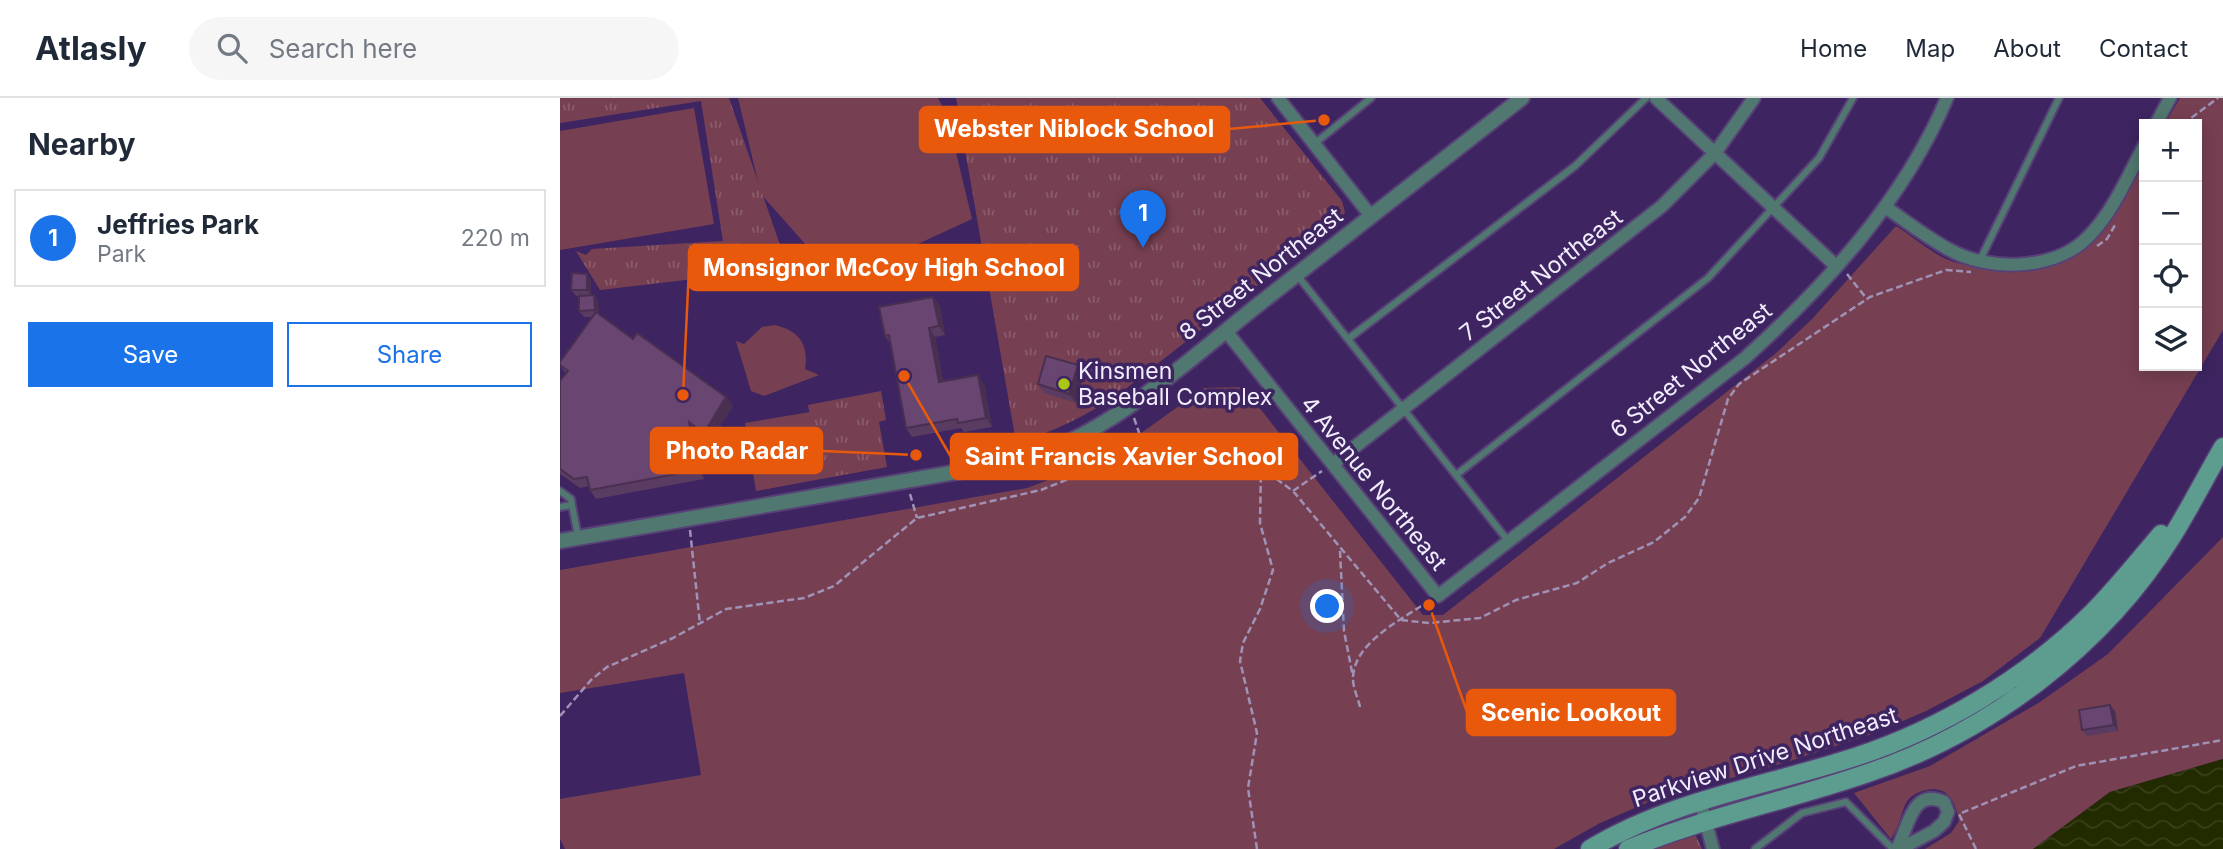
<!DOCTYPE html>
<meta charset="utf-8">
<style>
body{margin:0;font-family:Inter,sans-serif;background:#f6f6f7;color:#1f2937}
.controls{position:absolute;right:21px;top:21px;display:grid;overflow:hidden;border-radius:0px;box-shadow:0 4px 18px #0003}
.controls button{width:63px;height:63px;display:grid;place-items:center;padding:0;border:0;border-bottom:2px solid #e0e1e3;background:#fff;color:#1f2937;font:35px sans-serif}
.you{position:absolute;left:768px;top:509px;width:24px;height:24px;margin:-18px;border:5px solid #fff;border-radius:50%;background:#1a73e8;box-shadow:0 0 0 10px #1a73e833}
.badge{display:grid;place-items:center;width:46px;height:46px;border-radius:50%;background:#1a73e8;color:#fff;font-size:23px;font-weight:700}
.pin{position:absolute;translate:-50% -58px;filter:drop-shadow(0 2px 4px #0008)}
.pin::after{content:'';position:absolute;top:37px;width:24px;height:21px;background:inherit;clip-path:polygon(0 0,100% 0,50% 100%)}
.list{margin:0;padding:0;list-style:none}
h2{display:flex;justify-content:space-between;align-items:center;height:91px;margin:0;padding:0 28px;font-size:30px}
h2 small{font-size:23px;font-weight:400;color:#747a83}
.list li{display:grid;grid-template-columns:46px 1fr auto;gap:21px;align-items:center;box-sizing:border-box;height:98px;margin:0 14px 14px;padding:0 14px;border:2px solid #e0e1e3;border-radius:0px}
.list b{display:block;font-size:26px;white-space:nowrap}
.list p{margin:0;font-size:23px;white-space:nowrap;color:#747a83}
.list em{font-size:23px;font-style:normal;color:#747a83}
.actions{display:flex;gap:14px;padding:21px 28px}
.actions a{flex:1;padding:16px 0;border:2px solid #1a73e8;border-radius:0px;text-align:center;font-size:24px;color:#1a73e8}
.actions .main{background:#1a73e8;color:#fff}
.icon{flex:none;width:38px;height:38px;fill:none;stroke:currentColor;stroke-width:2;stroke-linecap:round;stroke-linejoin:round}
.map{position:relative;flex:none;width:1663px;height:751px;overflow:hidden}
header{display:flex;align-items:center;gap:42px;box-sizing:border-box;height:98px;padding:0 35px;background:#fff;border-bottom:2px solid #e0e1e3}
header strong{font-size:33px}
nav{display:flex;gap:38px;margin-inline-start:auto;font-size:24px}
.search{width:490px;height:63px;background:#f6f6f7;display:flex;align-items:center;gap:18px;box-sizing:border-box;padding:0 24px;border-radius:38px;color:#747a83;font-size:26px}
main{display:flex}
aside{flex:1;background:#fff}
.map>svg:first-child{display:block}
.grass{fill:#774052}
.park{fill:url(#park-tufts)}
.water{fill:url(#water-waves)}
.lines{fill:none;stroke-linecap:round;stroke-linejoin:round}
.service-casing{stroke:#574177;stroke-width:10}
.minor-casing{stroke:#574177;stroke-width:16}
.tertiary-casing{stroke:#574177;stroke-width:18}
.secondary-casing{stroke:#574177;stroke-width:21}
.path{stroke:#a092b6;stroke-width:2.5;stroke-dasharray:7 3.5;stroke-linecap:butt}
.service{stroke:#517870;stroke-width:6}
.minor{stroke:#517870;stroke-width:12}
.tertiary{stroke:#517870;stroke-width:14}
.secondary{stroke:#5d9d90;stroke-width:18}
.wall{fill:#5a3b62}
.shaded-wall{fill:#4a3050}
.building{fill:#694572;stroke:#4a3050;stroke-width:2}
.poi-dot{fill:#aac716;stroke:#3e2561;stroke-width:2.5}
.labels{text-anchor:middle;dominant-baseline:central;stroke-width:7;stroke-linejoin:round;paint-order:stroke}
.street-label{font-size:23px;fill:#f1edfc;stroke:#3e2561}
.poi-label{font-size:23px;fill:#f1edfc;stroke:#3e2561;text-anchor:start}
.leader{fill:none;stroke:#e8590c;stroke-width:2.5}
.callout-dot{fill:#e8590c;stroke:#3e2561;stroke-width:2.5}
.callout{fill:#e8590c;stroke:#e8590c;stroke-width:2.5}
.callout-label{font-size:24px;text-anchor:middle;font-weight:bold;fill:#fff}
</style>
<header>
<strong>Atlasly</strong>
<div class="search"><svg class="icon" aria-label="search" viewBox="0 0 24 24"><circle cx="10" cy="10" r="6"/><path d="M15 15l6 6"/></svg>Search here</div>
<nav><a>Home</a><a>Map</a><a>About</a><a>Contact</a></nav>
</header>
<main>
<aside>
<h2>Nearby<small></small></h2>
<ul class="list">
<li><span class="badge">1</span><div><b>Jeffries Park</b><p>Park</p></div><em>220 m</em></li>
</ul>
<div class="actions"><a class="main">Save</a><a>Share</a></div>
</aside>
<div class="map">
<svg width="1663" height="751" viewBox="0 0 1663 751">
<defs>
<pattern id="park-tufts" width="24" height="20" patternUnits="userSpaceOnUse" patternTransform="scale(1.75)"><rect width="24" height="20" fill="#774052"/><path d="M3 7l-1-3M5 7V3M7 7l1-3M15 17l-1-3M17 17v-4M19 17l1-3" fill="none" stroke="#8b5c6c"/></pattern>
<pattern id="water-waves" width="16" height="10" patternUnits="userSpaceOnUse" patternTransform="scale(1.75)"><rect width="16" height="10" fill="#222a00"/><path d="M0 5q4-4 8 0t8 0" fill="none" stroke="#383f19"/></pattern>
</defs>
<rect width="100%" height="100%" fill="#3e2561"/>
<path class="grass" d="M178 0H378L387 17 412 121 334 157H255L201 96Z
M1620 0H1663V232L1480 540 1423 583 1366 613 1315 635 1227 664 1091 703 1040 725 994 751H5L0 741V701L141 677 124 575 0 595V472L467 390 545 361 644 290 683 289 863 517H883L1215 256 1253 220 1336 128C1352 138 1369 153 1386 161 1426 178 1503 173 1535 142 1557 121 1570 90 1584 64V268H1637V26H1605Z
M134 10 154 126 0 152V33Z
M215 227C239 233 249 246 245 271L259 277 204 298 191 293 176 243 184 246 202 229Z
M250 314 261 381 196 393 185 325Z
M1663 439V661L1550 694 1473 751H1365L1391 735 1399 723C1395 702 1387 686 1363 693 1356 695 1350 698 1346 705 1340 717 1340 728 1331 741L1294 695 1370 668 1480 604 1548 556Z"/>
<path class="park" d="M0 0H169L228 170 40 192 16 153 26 157 32 151 163 143 141 3 0 25Z
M396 0H700L782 103 785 114 781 122 559 296C525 318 495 334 456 344Z
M321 293 326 322 319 324 327 369 261 381 248 307Z
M1127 736 1136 738 1142 751H1086Z"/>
<path class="water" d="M1663 661V751H1473L1550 694Z"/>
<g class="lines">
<defs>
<path id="service" d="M754 46 811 0
M1420 162 1499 0
M737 177 949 444
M788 241 1015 68 1086 0
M896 377 1148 180 1259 60 1293 0
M0 393 11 401 12 407
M0 409 12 407 18 438
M1195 751 1242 715 1286 704 1333 751"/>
<path id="minor" d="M718 0 811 118
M1096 0 1276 168
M1596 26 1610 0
M1325 109C1346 123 1366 139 1388 151 1428 174 1495 173 1528 139 1553 114 1568 78 1584 48
M666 233 878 498 1185 260C1266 187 1344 102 1387 0
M773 366 1102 108 1155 55 1194 0
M1140 703 1153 751
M1337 751C1348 730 1352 689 1384 704L1388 714 1384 724 1374 733 1340 751"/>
<path id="tertiary" d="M0 443 460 363C548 337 623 267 694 210 783 140 872 70 962 0"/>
<path id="secondary" d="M1030 751C1111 702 1206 688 1295 659 1381 631 1466 580 1531 516 1556 491 1578 463 1601 436
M1068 751C1146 719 1226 703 1305 676 1429 635 1544 548 1613 437 1631 408 1646 378 1663 349"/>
</defs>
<use href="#service" class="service-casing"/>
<use href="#minor" class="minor-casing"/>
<use href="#tertiary" class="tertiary-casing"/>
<use href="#secondary" class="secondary-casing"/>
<path class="path" d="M1623 26 1658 0
M1537 148 1547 141 1555 127
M1287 176 1307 201
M574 320 585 352
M733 393 762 373
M350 396 357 420
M130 432 140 526
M780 453 784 533 793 579
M800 609C798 600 793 590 793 581 793 544 843 521 869 503
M0 618 31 582 47 569 113 540 166 511 244 500 274 488 357 420 481 392 571 356 620 346 650 348 668 353 692 363 733 393 841 522 869 525 920 520 956 502 1017 485 1048 465 1094 444 1125 419 1139 400 1168 301 1179 286 1310 199 1386 172 1411 174
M697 751 688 690 697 635 680 563 683 545 700 511 713 472 700 425 701 371
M1416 751 1399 716 1516 668 1663 642"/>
<use href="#service" class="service"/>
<use href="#minor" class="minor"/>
<use href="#tertiary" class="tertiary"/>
<use href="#secondary" class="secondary"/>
</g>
<path class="wall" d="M31 182V197H34L38 203 39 217 73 241 166 299 173 308 150 344 135 333 144 381 36 401 30 392 29 388 20 390 0 376V283L6 276 0 268V264L32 219H24L19 213V198H16L11 192Z
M373 199 380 208 385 237 375 239 383 283 424 286 432 329 404 334 401 330 352 339 346 330 330 245 325 238Z
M524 276 516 305 484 295 478 286Z
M1550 607 1555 613 1558 633 1527 638 1522 632Z"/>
<path class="shaded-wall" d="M27 176 31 182V198L27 192Z
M34 197 38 203 39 219 35 212Z
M373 199 380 208 385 237 379 228Z
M369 230 375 239 385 293 379 284Z
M518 267 524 276 516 305 509 296Z
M418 277 424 286 432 329 426 320Z
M166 299 173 308 150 344 144 335Z
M129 324 135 333 144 381 138 372Z
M1550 607 1555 613 1558 633 1554 627Z"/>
<path class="building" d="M12 175 27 176V192H11Z
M34 197 35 212 19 213V198Z
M373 199 379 228 369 230 379 284 418 277 426 320 398 325 397 321 346 330 329 237 325 238 319 209Z
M36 214 73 241 77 235 166 299 144 335 129 324 138 372 30 392 27 379 14 381 0 371V283L8 273 0 267V264Z
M486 258 518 267 509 296 478 286Z
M1550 607 1554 627 1522 632 1519 612Z"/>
<circle class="poi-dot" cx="504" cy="286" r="7"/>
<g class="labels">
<g class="street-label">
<text transform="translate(701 176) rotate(-38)">8 Street Northeast</text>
<text transform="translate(981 177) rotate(-38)">7 Street Northeast</text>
<text transform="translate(1131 272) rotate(-39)">6 Street Northeast</text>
<text transform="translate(814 385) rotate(51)">4 Avenue Northeast</text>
<text transform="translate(1205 659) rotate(-18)">Parkview Drive Northeast</text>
</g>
<g class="poi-label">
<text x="518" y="273">Kinsmen<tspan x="518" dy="26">Baseball Complex</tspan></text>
</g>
</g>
<path class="leader" d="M764 22L669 31M123 297L129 170M356 357L262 353M344 278L391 359M869 507L907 614"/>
<g class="callout-dot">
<circle cx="764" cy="22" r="7"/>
<circle cx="123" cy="297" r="7"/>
<circle cx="356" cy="357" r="7"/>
<circle cx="344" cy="278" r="7"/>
<circle cx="869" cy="507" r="7"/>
</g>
<g class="callout">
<rect x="360" y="9" width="309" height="45" rx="7"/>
<rect x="129" y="147" width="389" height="45" rx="7"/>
<rect x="91" y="330" width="171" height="45" rx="7"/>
<rect x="391" y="336" width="346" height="45" rx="7"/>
<rect x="907" y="592" width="208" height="45" rx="7"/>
</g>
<g class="callout-label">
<text x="514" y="39">Webster Niblock School</text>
<text x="324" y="178">Monsignor McCoy High School</text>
<text x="177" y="361">Photo Radar</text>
<text x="564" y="367">Saint Francis Xavier School</text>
<text x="1011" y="623">Scenic Lookout</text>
</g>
</svg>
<div class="controls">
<button>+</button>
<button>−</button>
<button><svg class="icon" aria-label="locate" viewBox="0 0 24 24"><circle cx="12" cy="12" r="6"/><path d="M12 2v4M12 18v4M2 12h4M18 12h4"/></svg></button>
<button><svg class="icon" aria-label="layers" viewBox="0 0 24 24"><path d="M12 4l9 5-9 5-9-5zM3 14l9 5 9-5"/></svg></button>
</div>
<div class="you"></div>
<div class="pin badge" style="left:583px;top:150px">1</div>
</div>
</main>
